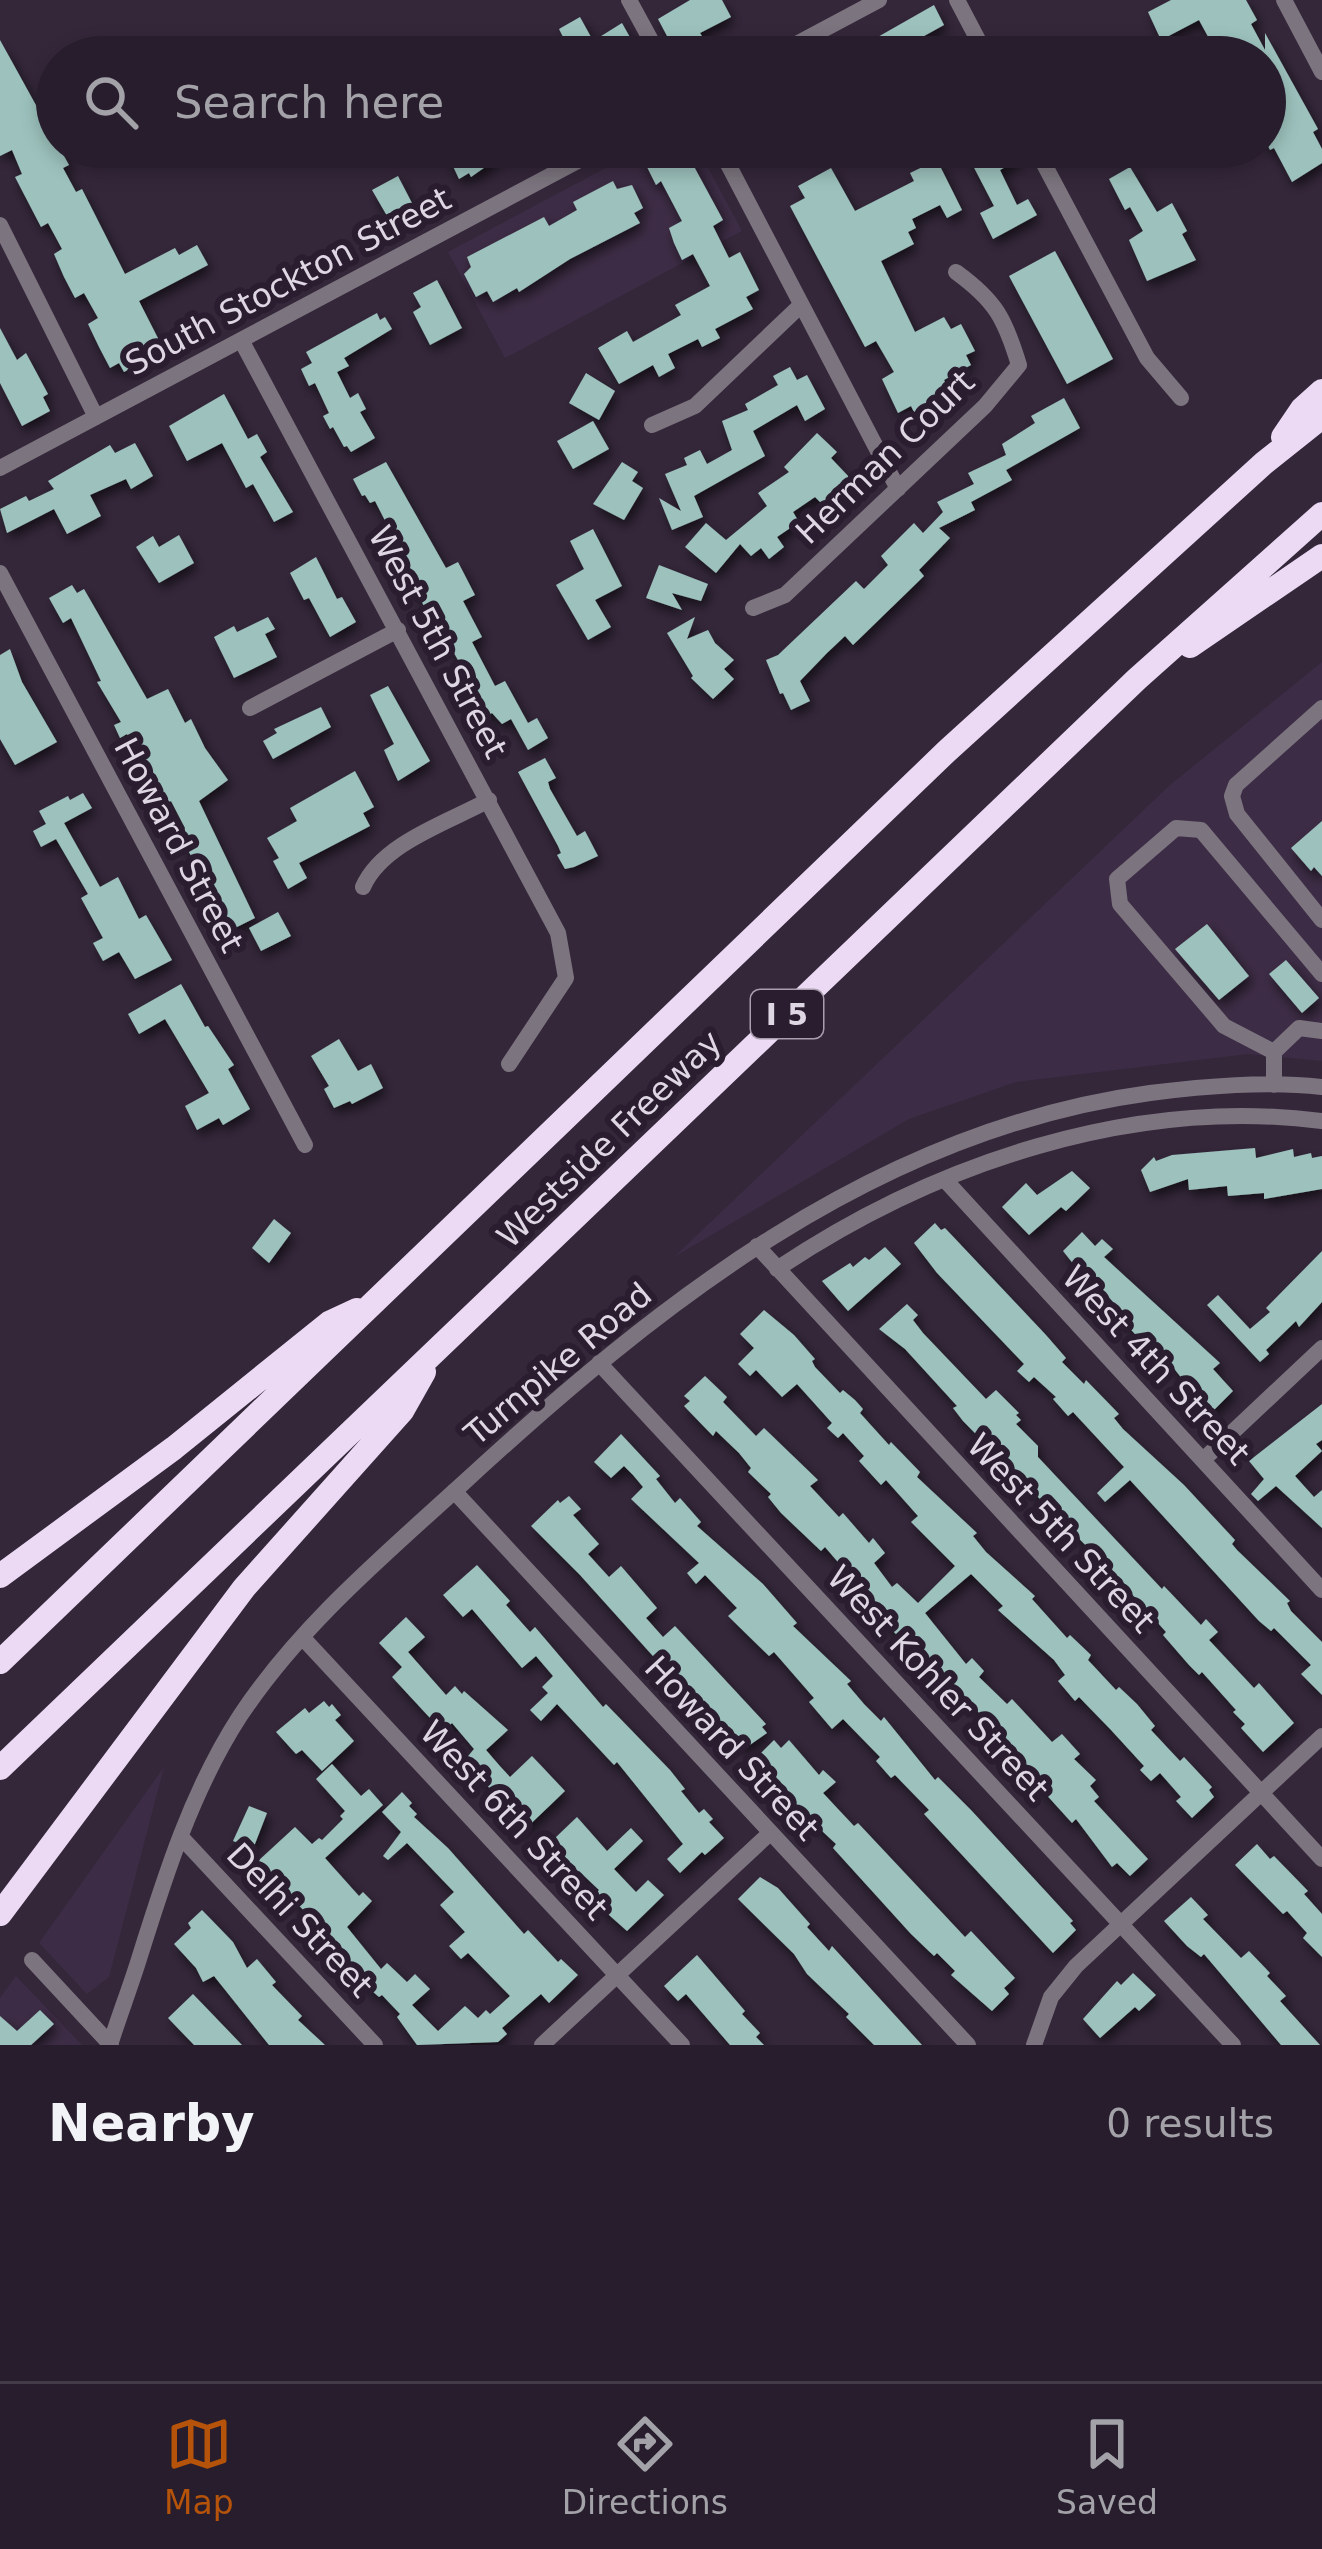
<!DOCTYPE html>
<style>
body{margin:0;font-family:"DejaVu Sans",sans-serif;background:#332a38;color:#f1f3f6}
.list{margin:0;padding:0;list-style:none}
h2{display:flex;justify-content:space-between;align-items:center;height:156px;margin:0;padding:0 48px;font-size:51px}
h2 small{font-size:39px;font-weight:400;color:#a4a2a9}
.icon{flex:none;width:66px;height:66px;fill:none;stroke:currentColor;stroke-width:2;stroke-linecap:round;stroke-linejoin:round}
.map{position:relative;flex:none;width:1322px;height:2045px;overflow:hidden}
.search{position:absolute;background:#271d2c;box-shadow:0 6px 18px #0003;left:36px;right:36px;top:36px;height:132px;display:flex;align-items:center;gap:30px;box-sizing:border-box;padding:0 42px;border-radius:66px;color:#a4a2a9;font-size:45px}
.sheet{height:336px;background:#271d2c}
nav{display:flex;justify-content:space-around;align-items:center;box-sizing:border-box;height:168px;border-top:3px solid #433b48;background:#271d2c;font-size:33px;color:#a4a2a9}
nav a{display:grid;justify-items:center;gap:6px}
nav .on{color:#b45309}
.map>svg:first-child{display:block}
.built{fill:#3d2c45}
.building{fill:#9dc2bd;filter:url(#shadow)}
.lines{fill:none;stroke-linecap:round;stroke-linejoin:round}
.minor{stroke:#7c757f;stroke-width:16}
.highway{stroke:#ecdaf4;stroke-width:24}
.labels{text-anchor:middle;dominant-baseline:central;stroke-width:12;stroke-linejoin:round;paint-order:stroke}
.shield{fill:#2a1d30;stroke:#a99ead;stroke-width:3}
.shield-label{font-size:30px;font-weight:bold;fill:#dfd6e3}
.street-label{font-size:33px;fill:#dfd6e3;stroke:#2a1d30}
</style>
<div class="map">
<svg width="1322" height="2045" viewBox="0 0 1322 2045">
<defs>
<filter id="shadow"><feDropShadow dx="3.5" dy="6" stdDeviation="6" flood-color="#0009"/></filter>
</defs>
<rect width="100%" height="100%" fill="#34273a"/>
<path class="built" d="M645 147H697L742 231 505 358 448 252Z
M1322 662V1061L1248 1054 1016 1082 909 1119 674 1257 1170 785Z
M164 1767 109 1977 87 1994 39 1943Z
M16 1976 82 2045H0V1998Z"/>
<path class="building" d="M690 0H722L731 17 700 33 703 38 676 53 658 19Z
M1171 0H1246L1257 20 1251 24 1265 50V33L1318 129 1313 132 1322 149V163L1292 182 1274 148 1270 150 1265 140V57H1219L1199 20 1161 40 1148 12Z
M934 5 944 25 886 57 876 38Z
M580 17 597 48 573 57 559 29Z
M622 23 641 57H608L598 38Z
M0 40 69 165 63 168 76 192 82 189 125 274 175 248 179 255 197 245 208 265 139 301 164 350 124 372 119 363 110 368 99 347 88 324 98 318 84 293 75 298 64 277 54 254 62 249 48 223 41 227 15 177 22 174 12 150 0 156Z
M444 147H493L498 158 471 177 469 173 459 179Z
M656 147H668L672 154 684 148 723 220 713 226 729 258 740 252 759 290 746 297 753 309 715 329 720 338 702 347 698 339 668 354 675 368 659 377 653 365 619 384 598 348 627 331 633 342 681 315 675 305 710 286 693 254 682 260 674 243 669 228 682 221 661 181 656 185 641 155Z
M991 147H1011L1018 160 1000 170 1017 205 1028 199 1037 215 993 239 980 213 994 206 969 158Z
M937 160 962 210 947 218 940 205 912 219 916 228 908 232 914 244 881 261 915 332 944 317 951 329 961 324 975 351 966 355 971 365 944 380 948 388 938 393 943 402 916 416 911 406 898 413 882 379 894 372 876 341 865 347 790 206 805 198 798 186 831 168 855 211 914 181 910 173Z
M1130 167 1157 212 1172 203 1187 231 1182 234 1196 260 1147 281 1129 240 1143 231 1130 207 1125 210 1109 179Z
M398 176 414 207 390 221 372 190Z
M613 181 617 189 632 185 643 208 634 213 640 223 570 259 519 292 517 288 493 302 487 291 476 297 464 274 471 267 467 257 544 217 549 226 577 210 573 202Z
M1055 251 1113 359 1067 384 1009 276Z
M437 280 462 328 430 345 413 312 421 307 413 293Z
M377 313 380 320 385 317 392 329 344 358 349 366 337 372 350 398 358 393 366 409 360 412 375 438 351 452 347 446 344 447 333 427 330 429 323 416 329 413 315 383 309 386 301 369 312 363 306 352Z
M0 328 17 360 26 353 48 394 43 397 50 411 22 426 0 383Z
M790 367 797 380 807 375 825 409 805 421 797 405 753 431 765 456 694 496 703 517 672 530 659 498 681 511 665 474 687 465 684 458 700 450 707 464 732 450 722 421 748 410 745 404 778 385 773 376Z
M586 373 615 391 599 420 569 403Z
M224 394 248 439 257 434 267 452 260 457 293 512 274 522 253 484 246 488 222 443 187 461 169 426Z
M1064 398 1080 428 1006 470 1012 480 971 502 975 510 939 528 950 538 919 570 924 576 853 645 845 636 827 653 800 681 810 701 791 710 783 693 780 694 766 660 778 655 856 581 864 589 888 565 881 556 914 523 923 533 943 512 937 502 974 484 968 473 1006 455 1002 444 1035 423 1031 416Z
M593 421 609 449 573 469 557 441Z
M817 433 837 452 831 458 849 477 838 486 848 496 831 513 815 497 793 512 799 522 777 537 784 547 769 559 761 548 751 556 740 544 716 573 685 547 706 523 726 540 767 506 758 493 789 472 784 467Z
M135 443 153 476 131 489 126 479 90 495 101 516 67 534 54 509 7 533 0 509 26 496 29 501 54 489 48 481 110 445 115 453Z
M386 462 446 568 458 562 475 595 463 601 482 637 472 642 495 686 505 681 528 723 537 718 548 738 528 750 511 719 502 724 492 713 484 718 465 673 448 642 444 644 396 553 400 550 375 501 370 503 365 495 362 496 353 479Z
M622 462 638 472 632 481 643 488 624 520 593 504Z
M593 529 622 586 595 600 611 627 588 640 556 585 584 569 570 541Z
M179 535 194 563 159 583 136 547 153 536 159 547Z
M316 557 337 599 342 597 356 622 330 637 309 598 304 600 290 573Z
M659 565 708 584 701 601 672 593 682 610 646 598Z
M72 585 77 593 84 589 147 699 168 689 185 723 191 719 205 748 228 780 199 801 255 918 233 929 178 833 185 828 171 801 163 806 127 734 120 738 114 725 121 722 97 682 101 681 71 618 63 623 49 598Z
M268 617 275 629 265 634 277 657 234 678 214 637 234 626 237 632Z
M695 617 687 639 708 630 715 643 734 660 724 669 734 679 713 699 691 678 693 676 667 633Z
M10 649 22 682 57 742 15 765 0 739V655Z
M388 686 430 761 398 781 384 750 394 744 370 695Z
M321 707 331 727 273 759 263 741 277 733 274 729Z
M545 758 556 778 548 782 550 789 577 836 585 831 598 856 574 867 565 869 557 855 561 853 558 846 518 772Z
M355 771 374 807 363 813 370 826 299 863 307 878 288 889 273 861 279 858 267 838 297 821 290 808Z
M83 793 92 808 64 823 100 887 118 877 139 919 146 915 172 960 135 979 119 952 103 961 93 943 103 938 81 898 88 894 56 839 41 847 33 831 46 824 39 811 68 796 70 800Z
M1322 821V876L1314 867 1311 871 1291 848Z
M278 912 291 936 261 951 249 928Z
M1207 924 1249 976 1219 1000 1175 949Z
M1286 960 1319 998 1302 1013 1269 974Z
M181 984 205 1027 208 1026 234 1065 228 1069 250 1109 223 1125 219 1118 197 1130 185 1106 209 1093 165 1019 139 1034 128 1014Z
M339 1039 358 1071 371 1064 383 1088 352 1104 350 1101 334 1108 324 1089 329 1086 311 1056Z
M1255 1148 1256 1158 1293 1149 1294 1157 1311 1153 1312 1158 1322 1156V1189L1264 1199V1193L1228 1196 1227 1186 1189 1190 1188 1179 1150 1192 1141 1170 1154 1157 1156 1161 1172 1155Z
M1072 1171 1090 1188 1066 1211 1061 1207 1029 1235 1002 1207 1026 1183 1037 1195Z
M274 1219 291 1233 269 1263 252 1248Z
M935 1223 941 1230 945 1228 1046 1335 1066 1358 1062 1362 1084 1384 1086 1380 1119 1414 1114 1418 1123 1429 1184 1485 1235 1540 1232 1544 1237 1550 1290 1601 1287 1603 1291 1611 1322 1642V1695L1301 1674 1311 1665 1274 1628 1271 1631 1259 1621 1130 1480 1105 1502 1097 1493 1124 1467 1073 1412 1068 1416 1053 1399 1056 1397 1034 1377 1029 1382 1017 1371 1024 1364 937 1273 914 1243Z
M1082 1232 1095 1246 1102 1239 1113 1249 1104 1257 1220 1363 1213 1369 1233 1391 1208 1416 1179 1384 1183 1380 1169 1362 1151 1342 1146 1346 1122 1320 1125 1316 1114 1303 1099 1286 1095 1291 1063 1251Z
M885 1247 901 1264 848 1311 822 1281 850 1263 853 1267 865 1257 869 1260Z
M1322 1251V1302L1299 1327 1296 1321 1266 1350 1269 1354 1260 1362 1207 1305 1218 1295 1250 1329 1270 1312 1266 1308Z
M907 1304 918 1315 913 1320 923 1333 986 1399 996 1390 1019 1413 1016 1415 1021 1420 1016 1424 1038 1446V1457L1162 1589 1164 1586 1201 1625 1206 1619 1218 1632 1209 1640 1254 1688 1259 1683 1294 1723 1263 1752 1241 1728 1245 1724 1233 1712 1236 1710 1202 1672 1199 1675 1189 1665 1163 1635 1166 1632 1112 1572 963 1421 953 1408 957 1406 905 1349 879 1329Z
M764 1310 794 1335 815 1359 812 1361 815 1367 840 1393 843 1390 855 1400 863 1409 860 1413 889 1445 891 1442 920 1472 917 1477 977 1533 973 1536 986 1552 1035 1596 1032 1599 1067 1638 1070 1635 1091 1655 1088 1660 1116 1690 1119 1687 1137 1704 1155 1726 1151 1730 1180 1761 1184 1757 1212 1787 1209 1790 1214 1797 1192 1818 1176 1801 1181 1797 1160 1773 1151 1781 1140 1770 1144 1766 1111 1730 1079 1697 1075 1701 1058 1681 1065 1675 1054 1660 998 1610 1003 1606 971 1574 925 1613 966 1664 972 1658 984 1671 979 1677 1007 1704 1012 1699 1052 1742 1062 1734 1080 1754 1074 1759 1096 1780 1090 1786 1099 1797 1094 1801 1148 1859 1130 1876 1117 1863 1112 1867 1076 1819 1072 1823 1033 1780 1036 1776 1010 1745 1004 1749 986 1729 989 1726 976 1709 956 1690 953 1693 891 1629 846 1579 849 1575 825 1547 821 1551 781 1513 768 1497 771 1494 748 1472 751 1468 739 1453 716 1431 713 1436 684 1406 690 1401 684 1396 705 1376 727 1397 723 1402 756 1436 764 1428 818 1480 810 1486 839 1517 843 1513 869 1543 873 1538 885 1553 874 1563 892 1587 897 1583 918 1603 955 1566 911 1522 918 1516 886 1480 881 1485 859 1461 864 1456 843 1433 838 1438 827 1428 832 1423 797 1384 782 1397 756 1370 750 1376 738 1364 754 1348 740 1334Z
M1322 1404V1440L1316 1444 1322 1451 1295 1476 1314 1497 1322 1490V1528L1276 1486 1258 1501 1251 1494 1264 1479 1249 1461Z
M621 1434 660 1476 656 1479 675 1503 680 1498 701 1522 697 1526 763 1584 797 1623 793 1626 851 1681 847 1684 864 1704 881 1721 884 1717 935 1780 938 1777 971 1810 1073 1921 1070 1923 1076 1930 1053 1953 924 1814 929 1810 895 1775 891 1778 876 1761 880 1757 843 1719 832 1729 809 1702 814 1698 774 1652 769 1656 728 1616 737 1608 705 1575 696 1584 687 1573 699 1563 631 1499 643 1487 633 1475 624 1466 611 1478 594 1462Z
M569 1496 581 1509 573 1515 599 1544 588 1554 609 1577 621 1566 657 1608 646 1618 663 1637 675 1626 766 1724 762 1727 767 1733 744 1749 697 1705 580 1575 531 1526 558 1500 560 1503Z
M477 1565 510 1601 506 1605 530 1632 535 1627 603 1707 606 1704 670 1770 685 1789 681 1791 699 1813 704 1809 713 1819 709 1822 724 1838 705 1855 702 1852 680 1873 667 1859 683 1844 617 1762 614 1765 557 1704 541 1721 530 1710 548 1693 542 1687 553 1676 536 1656 522 1668 472 1609 463 1617 443 1595Z
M406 1617 425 1637 408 1652 446 1695 455 1686 462 1694 464 1691 508 1730 486 1750 499 1765 510 1777 532 1756 565 1791 519 1835 511 1824 513 1813 464 1761 474 1749 452 1723 443 1732 392 1677 402 1667 379 1643Z
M324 1701 329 1707 332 1704 341 1715 335 1720 354 1741 322 1771 302 1750 296 1754 276 1732 305 1708 309 1713Z
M774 1740 781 1748 789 1740 819 1775 823 1770 836 1782 823 1793 854 1826 858 1823 965 1937 971 1931 1015 1978 1004 1988 1009 1994 992 2011 951 1975 955 1971 937 1953 934 1956 911 1934 833 1848 836 1844 778 1790 783 1785 757 1757Z
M332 1764 361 1796 369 1789 383 1805 325 1858 359 1896 363 1892 372 1901 347 1927 381 1969 387 1963 407 1982 415 1974 430 1989 412 2005 438 2031 465 2006 478 2018 486 2010 490 2014 510 1996 468 1953 461 1959 449 1946 465 1932 440 1905 454 1892 407 1843 388 1860 383 1856 401 1832 382 1812 402 1792 412 1803 409 1806 417 1814 414 1817 448 1848 524 1934 528 1930 558 1962 561 1959 578 1975 549 2003 541 1994 502 2028 507 2034 498 2042 417 2045 397 2017 400 2014 382 1995 379 1997 342 1965 315 1935 318 1931 309 1922 312 1919 257 1862 295 1827 312 1844 319 1838 322 1840 343 1819 340 1816 345 1811 316 1779Z
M249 1806 267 1813 253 1849 233 1841Z
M577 1817 607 1851 631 1828 643 1841 614 1869 636 1892 648 1880 664 1895 627 1931 591 1899 599 1890 579 1871 573 1876 554 1858 564 1849 555 1838Z
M1257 1844 1270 1859 1274 1856 1308 1891 1304 1894 1322 1914V1957L1303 1938 1307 1933 1287 1911 1283 1914 1235 1865Z
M760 1877 778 1888 810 1924 807 1927 829 1951 832 1946 922 2045H874L846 2017 849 2014 807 1974 794 1954 738 1899Z
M1191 1897 1208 1915 1203 1919 1241 1958 1249 1951 1270 1973 1267 1976 1286 1996 1280 2001 1320 2045H1281L1204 1954 1201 1957 1187 1946 1164 1921Z
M202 1910 233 1942 247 1968 257 1959 276 1982 272 1985 302 2016 298 2020 325 2045H269L214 1976 203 1982 196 1968 174 1944 191 1928 188 1923Z
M697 1955 745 2011 742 2014 760 2033 756 2037 764 2045H730L686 1994 678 2001 664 1986Z
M1133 1973 1156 1995 1139 2011 1135 2007 1100 2038 1083 2019 1117 1981 1121 1985Z
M193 1994 242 2045H194L168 2018Z
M40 2010 54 2024 31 2045H0V2016L17 2031Z"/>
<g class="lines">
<path class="minor" d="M629 0 660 57
M957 0 987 57
M1284 0 1322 72
M772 57 879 0
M719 147 898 489
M1035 147 1147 358 1181 398
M0 225 96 417
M241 340 558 933 566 978 509 1064
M652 425 695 406 801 305
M0 468 604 147
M0 573 305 1145
M753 608 785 595 985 406 1019 365C1005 319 996 301 956 272
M250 708 398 630
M1322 708 1236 785 1232 796 1237 814 1322 920
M363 887C382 843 449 822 489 800
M1274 1052 1224 1026 1120 904 1117 879 1176 828 1201 830 1322 974
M1274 1085V1052L1299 1028 1322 1031
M946 1181 1322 1590
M757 1246 1322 1859
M777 1269C935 1163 1132 1097 1322 1121
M599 1363 1233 2045
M1203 1460 1322 1348
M454 1491 968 2045
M302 1637 682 2045
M181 1837 375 2045
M32 1960 111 2045
M110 2045C119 2016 130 1988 139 1959 165 1876 192 1790 240 1716 299 1627 381 1558 459 1487 657 1304 875 1130 1150 1093 1206 1086 1265 1081 1322 1087
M542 2045 770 1833
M1034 2045 1051 1997 1076 1966 1322 1736"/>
<path class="highway" d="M1283 437 1302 409 1322 391
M1190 646 1322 556
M0 1576 174 1448 329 1323 357 1310
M0 1662 947 751 1264 463 1322 417
M0 1768 1137 679 1322 514
M0 1914 244 1588 402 1411 424 1372"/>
</g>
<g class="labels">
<rect class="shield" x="751" y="990" width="72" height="48" rx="9"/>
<g class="shield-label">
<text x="787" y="1014">I 5</text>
</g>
<g class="street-label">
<text transform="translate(288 281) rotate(-28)">South Stockton Street</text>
<text transform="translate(885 457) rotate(-44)">Herman Court</text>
<text transform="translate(438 642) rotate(62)">West 5th Street</text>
<text transform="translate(179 845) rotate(62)">Howard Street</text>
<text transform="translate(609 1139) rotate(-44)">Westside Freeway</text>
<text transform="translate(558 1364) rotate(-40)">Turnpike Road</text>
<text transform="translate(1156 1365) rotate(47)">West 4th Street</text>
<text transform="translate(1061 1533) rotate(47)">West 5th Street</text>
<text transform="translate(938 1683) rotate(47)">West Kohler Street</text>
<text transform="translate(732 1748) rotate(47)">Howard Street</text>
<text transform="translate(514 1820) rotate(47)">West 6th Street</text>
<text transform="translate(300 1920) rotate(47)">Delhi Street</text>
</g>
</g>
</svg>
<div class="search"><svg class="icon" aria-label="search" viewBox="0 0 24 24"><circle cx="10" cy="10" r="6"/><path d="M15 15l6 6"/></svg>Search here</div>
</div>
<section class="sheet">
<h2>Nearby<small>0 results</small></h2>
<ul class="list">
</ul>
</section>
<nav>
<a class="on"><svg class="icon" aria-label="map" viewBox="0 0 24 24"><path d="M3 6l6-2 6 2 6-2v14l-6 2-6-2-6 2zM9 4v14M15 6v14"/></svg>Map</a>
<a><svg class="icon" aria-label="directions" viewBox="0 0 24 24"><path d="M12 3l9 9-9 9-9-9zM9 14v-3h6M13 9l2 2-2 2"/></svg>Directions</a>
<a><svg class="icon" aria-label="saved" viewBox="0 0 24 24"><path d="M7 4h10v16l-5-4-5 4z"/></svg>Saved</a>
</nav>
